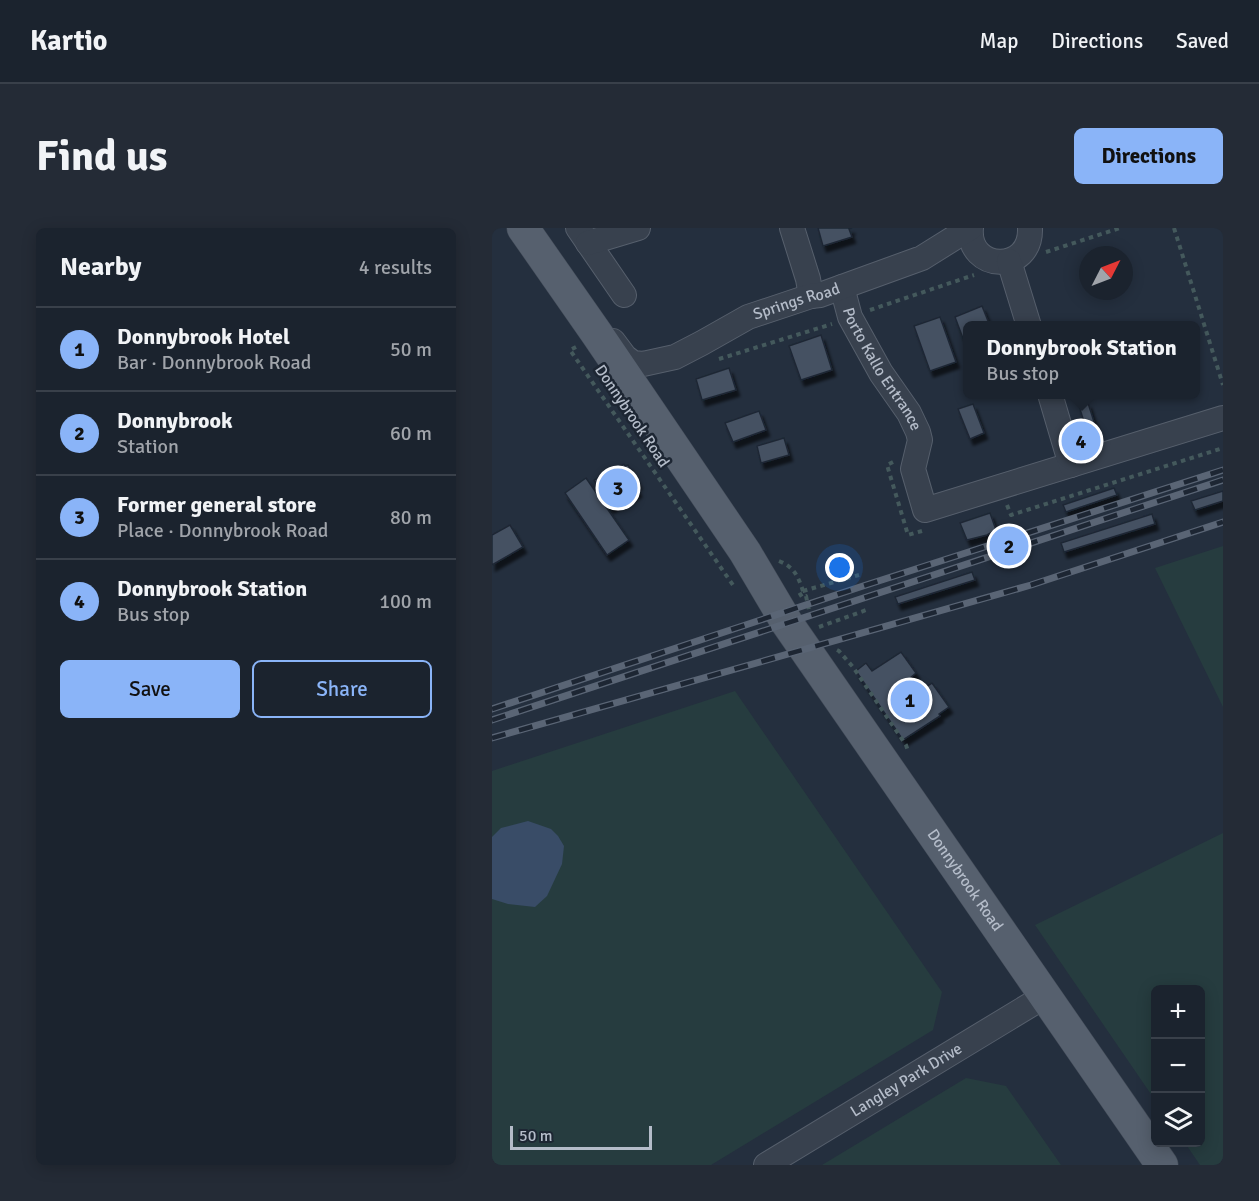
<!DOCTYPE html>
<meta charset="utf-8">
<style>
body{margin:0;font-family:Signika,sans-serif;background:#242b36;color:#f1f3f6}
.controls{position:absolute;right:18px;bottom:18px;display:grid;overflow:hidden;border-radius:9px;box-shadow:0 3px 15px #0003}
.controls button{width:54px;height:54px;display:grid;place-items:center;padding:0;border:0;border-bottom:2px solid #39404a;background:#1b232e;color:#f1f3f6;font:30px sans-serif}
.compass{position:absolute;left:587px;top:18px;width:54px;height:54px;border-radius:50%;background:#1b232e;box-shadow:0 3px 15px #0003;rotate:48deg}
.scale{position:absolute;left:18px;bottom:15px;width:142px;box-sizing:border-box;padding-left:6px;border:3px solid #b4bcc9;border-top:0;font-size:16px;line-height:21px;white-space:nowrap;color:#b4bcc9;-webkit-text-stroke:4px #1d2633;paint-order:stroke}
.you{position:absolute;left:348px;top:340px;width:21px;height:21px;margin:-15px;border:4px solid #fff;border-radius:50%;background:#1a73e8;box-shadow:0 0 0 9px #1a73e833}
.badge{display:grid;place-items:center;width:39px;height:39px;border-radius:50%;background:#8ab4f8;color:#111;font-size:20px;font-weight:700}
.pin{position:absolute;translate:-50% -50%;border:3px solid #fff;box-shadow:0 2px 6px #0006}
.popup{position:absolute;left:471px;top:93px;width:237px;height:78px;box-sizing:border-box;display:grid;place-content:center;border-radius:9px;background:#1b232e;filter:drop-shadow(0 2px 4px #0005);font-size:20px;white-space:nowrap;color:#a0a4aa}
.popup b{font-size:22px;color:#f1f3f6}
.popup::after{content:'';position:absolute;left:50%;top:100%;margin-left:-12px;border:12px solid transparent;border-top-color:#1b232e}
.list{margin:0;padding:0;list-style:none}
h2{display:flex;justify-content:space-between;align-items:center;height:78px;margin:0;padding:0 24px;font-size:26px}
h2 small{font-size:20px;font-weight:400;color:#a0a4aa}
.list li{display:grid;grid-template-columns:39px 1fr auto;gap:18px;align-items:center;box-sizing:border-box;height:84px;padding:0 24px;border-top:2px solid #39404a}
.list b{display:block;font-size:22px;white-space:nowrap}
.list p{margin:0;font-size:20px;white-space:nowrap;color:#a0a4aa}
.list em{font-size:20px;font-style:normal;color:#a0a4aa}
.actions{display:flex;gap:12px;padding:18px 24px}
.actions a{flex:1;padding:14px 0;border:2px solid #8ab4f8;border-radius:9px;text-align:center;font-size:21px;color:#8ab4f8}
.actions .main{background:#8ab4f8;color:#111}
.icon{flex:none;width:33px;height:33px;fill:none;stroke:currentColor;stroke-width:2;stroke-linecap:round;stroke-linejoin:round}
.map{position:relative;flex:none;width:731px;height:937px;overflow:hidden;border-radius:9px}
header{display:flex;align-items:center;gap:36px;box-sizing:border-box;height:84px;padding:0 30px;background:#1b232e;border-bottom:2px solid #39404a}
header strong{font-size:28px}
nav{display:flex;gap:33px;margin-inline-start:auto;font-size:21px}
.intro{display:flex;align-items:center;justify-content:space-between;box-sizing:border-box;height:144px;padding:0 36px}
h1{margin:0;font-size:42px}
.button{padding:15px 27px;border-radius:9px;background:#8ab4f8;color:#111;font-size:21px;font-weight:700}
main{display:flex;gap:36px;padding:0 36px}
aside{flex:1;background:#1b232e;border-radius:9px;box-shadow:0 3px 15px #0003}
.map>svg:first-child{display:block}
.green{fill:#263c3f}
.water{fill:#394c67}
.building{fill:#455162;stroke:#1f2835;stroke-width:1.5;filter:url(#shadow)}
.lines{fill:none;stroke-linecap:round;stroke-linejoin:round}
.minor-casing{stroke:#565f6c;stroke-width:26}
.major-casing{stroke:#414a57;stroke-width:33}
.path{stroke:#44595c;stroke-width:4;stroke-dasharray:4.5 4.5;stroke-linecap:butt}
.minor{stroke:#38414e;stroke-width:24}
.major{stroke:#56606e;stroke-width:32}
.rail-casing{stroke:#5a6575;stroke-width:7}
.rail{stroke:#1d2633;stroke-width:4.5;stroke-dasharray:14;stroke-linecap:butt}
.labels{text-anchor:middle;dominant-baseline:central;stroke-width:5;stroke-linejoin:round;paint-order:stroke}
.street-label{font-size:16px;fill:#b4bcc9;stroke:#1d2633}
</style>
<header>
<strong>Kartio</strong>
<nav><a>Map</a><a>Directions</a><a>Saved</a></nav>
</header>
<div class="intro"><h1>Find us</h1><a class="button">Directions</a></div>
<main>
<aside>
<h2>Nearby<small>4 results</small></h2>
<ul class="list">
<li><span class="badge">1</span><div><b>Donnybrook Hotel</b><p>Bar · Donnybrook Road</p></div><em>50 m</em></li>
<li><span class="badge">2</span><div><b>Donnybrook</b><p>Station</p></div><em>60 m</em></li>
<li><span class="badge">3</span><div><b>Former general store</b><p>Place · Donnybrook Road</p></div><em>80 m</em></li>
<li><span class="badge">4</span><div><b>Donnybrook Station</b><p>Bus stop</p></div><em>100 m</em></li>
</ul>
<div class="actions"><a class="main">Save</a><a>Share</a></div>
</aside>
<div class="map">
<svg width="731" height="937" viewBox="0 0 731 937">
<defs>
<filter id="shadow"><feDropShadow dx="3.5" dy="6" stdDeviation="1.5" flood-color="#0009"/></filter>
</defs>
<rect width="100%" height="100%" fill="#242f3e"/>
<path class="green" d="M731 318V479L663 340Z
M243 463 450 764 441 802 219 937H0V543Z
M731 605V937H708L693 915 708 914V762H664L663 872 543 697Z
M474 850 514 858 569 937H330Z"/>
<path class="water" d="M36 593 59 601 66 608 72 618 70 636 55 668 43 679 16 676 0 671V609L9 600Z"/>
<path class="building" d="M326 0H360L357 1 360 9 331 18Z
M490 78 498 98H475V121L463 89Z
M448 89 464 134 438 143 422 98Z
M329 107 340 142 309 152 297 118Z
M237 140 244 162 210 172 204 151Z
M596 175 603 197 594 200 587 178Z
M481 176 492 205 478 211 466 181Z
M267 183 274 202 241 214 233 195Z
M292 210 297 227 269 235 265 218Z
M132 236 133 238 136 237 146 255 142 257 146 263 118 279 102 252Z
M94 250 137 312 115 327 73 265Z
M622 260 625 267 574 284 571 277Z
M731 263V273L703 282 699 273Z
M498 285 504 302 495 307 475 312 468 295Z
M660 286 663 296 572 324 569 315Z
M18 297 31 319 0 337V307Z
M480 344 483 352 406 376 403 369Z
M409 424 424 445 417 451 426 464 440 455 457 479 447 486 448 488 411 512 364 443 374 435 380 443Z"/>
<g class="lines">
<defs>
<g id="minor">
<path d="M86 0 132 67"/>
<path d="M300 0 316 51 319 68"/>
<path d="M479 0C475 44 540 46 538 0"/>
<path d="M96 15 146 0"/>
<path d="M517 33 537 98"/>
<path id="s1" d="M350 59 358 89 389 145 417 185 426 204 428 212 421 241 433 282 731 190"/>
<path id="s2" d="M121 113 133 129 141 135 151 136 183 129 210 115 256 89 319 68 328 67 430 30 478 0"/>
<path d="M558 166 579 237"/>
<path id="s3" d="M274 937 553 768"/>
</g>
<g id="major">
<path id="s4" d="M31 0 105 106 253 324 295 395 670 937"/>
</g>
</defs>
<use href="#minor" class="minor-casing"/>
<use href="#major" class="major-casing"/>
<path class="path" d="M682 0 731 157
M554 24 628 0
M378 82 482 47
M84 119 78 122 243 360
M227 131 340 96
M401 234 395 237 416 307 430 303
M515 277 519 287 731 220
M287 333C302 339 306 348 311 363L307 364 310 369 314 368 317 382
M311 363 367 347
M327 399 377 381
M345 422 347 423 361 439 414 517 416 523"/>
<use href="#minor" class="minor"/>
<use href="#major" class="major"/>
<defs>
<path id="rail" d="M0 481 371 358 731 242
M0 492 731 252
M0 510 539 357 731 294"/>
</defs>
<use href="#rail" class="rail-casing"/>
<use href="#rail" class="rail"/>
</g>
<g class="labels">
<g class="street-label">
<text stroke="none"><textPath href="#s2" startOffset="207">Springs Road</textPath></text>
<text stroke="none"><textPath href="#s1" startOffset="92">Porto Kallo Entrance</textPath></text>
<text transform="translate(140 188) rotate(56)">Donnybrook Road</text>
<text stroke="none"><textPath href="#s4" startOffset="788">Donnybrook Road</textPath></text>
<text stroke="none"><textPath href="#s3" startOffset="164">Langley Park Drive</textPath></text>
</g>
</g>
</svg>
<div class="controls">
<button>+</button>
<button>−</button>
<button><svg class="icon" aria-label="layers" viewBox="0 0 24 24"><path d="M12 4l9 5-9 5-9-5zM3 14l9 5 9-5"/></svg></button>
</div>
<svg class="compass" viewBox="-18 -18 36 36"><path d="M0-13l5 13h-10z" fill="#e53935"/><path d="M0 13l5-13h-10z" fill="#a0a4aa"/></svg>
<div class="scale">50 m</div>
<div class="you"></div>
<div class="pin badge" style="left:418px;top:472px">1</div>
<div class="pin badge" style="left:517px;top:318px">2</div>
<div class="pin badge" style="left:126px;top:260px">3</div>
<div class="pin badge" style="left:589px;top:213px">4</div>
<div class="popup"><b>Donnybrook Station</b>Bus stop</div>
</div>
</main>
